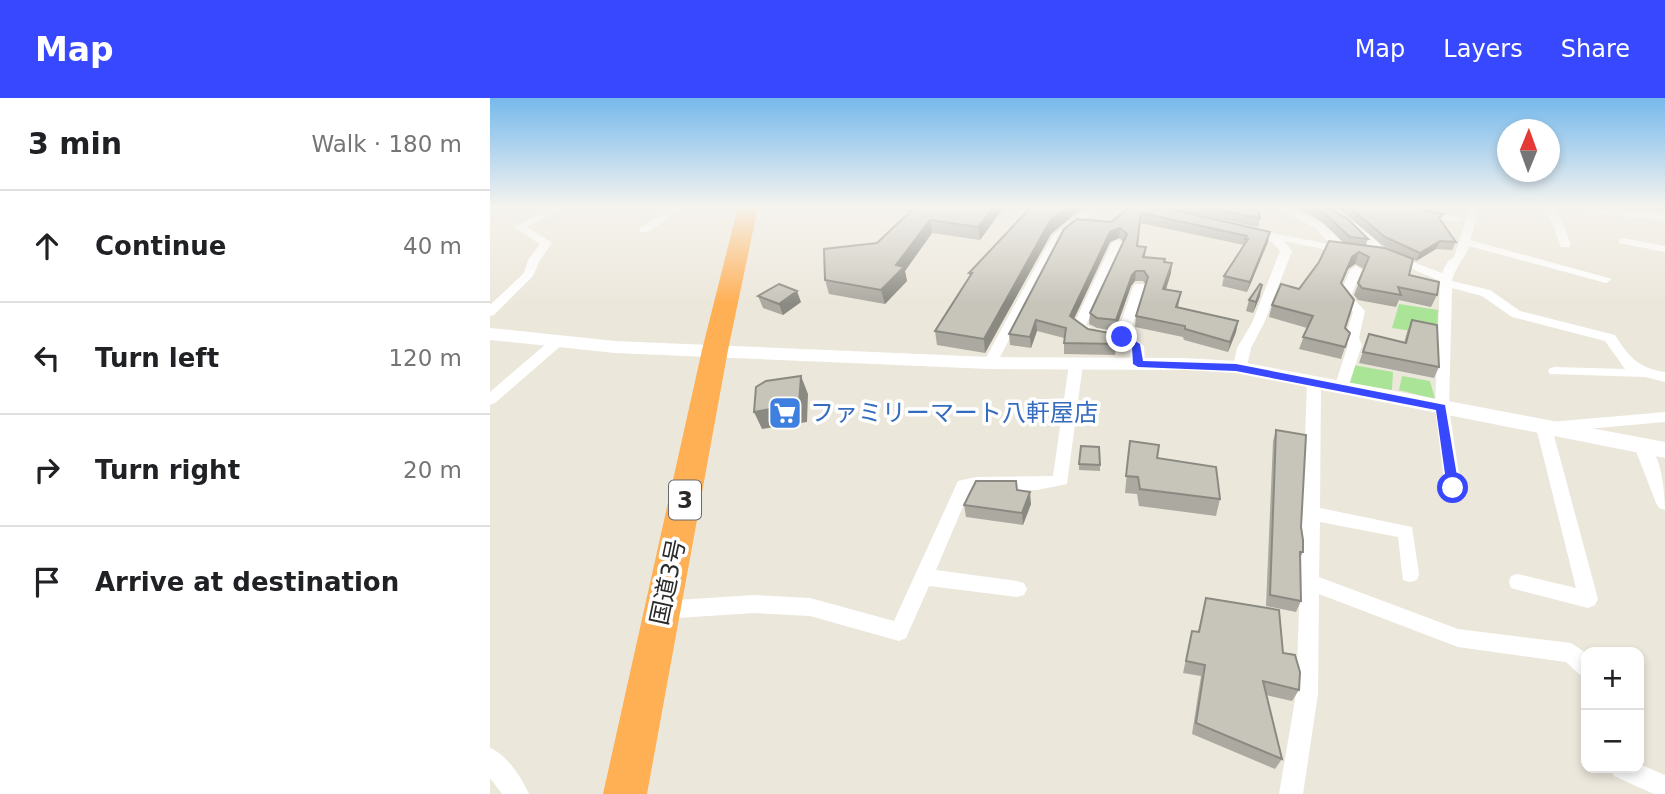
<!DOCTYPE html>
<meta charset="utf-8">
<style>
body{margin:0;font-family:"DejaVu Sans","Noto Sans JP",sans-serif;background:#f6f6f6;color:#202124}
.controls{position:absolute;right:21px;bottom:21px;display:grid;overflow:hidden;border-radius:14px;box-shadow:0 4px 10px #0003}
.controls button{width:63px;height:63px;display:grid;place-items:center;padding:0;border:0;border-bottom:2px solid #e0e0e0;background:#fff;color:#202124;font:35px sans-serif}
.compass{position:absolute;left:1007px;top:21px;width:63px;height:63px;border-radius:50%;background:#fff;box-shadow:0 4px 10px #0003;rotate:1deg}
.stop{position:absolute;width:21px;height:21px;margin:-16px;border:5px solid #3748fe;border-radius:50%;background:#fff}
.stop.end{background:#3748fe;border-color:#fff;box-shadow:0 2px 7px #0008}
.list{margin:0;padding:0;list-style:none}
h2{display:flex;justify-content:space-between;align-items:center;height:91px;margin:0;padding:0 28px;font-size:30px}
h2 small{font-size:23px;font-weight:400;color:#757577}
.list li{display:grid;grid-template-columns:46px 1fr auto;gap:21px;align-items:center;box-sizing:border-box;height:112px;padding:0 28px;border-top:2px solid #e0e0e0}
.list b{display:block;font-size:26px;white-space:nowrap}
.list em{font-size:23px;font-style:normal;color:#757577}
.icon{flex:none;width:38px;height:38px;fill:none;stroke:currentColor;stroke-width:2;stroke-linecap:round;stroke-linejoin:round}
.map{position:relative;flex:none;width:1175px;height:696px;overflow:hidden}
header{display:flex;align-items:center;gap:42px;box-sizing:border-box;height:98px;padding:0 35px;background:#3748fe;color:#fff}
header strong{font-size:33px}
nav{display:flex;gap:38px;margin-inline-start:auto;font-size:24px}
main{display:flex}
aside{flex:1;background:#fff}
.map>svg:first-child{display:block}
.green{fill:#a9e497}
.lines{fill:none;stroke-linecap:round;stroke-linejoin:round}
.street{fill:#fff;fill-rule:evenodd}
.secondary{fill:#fff;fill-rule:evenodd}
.highway{fill:#ffaf54;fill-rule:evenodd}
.wall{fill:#aba9a0}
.shaded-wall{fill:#8b8a82}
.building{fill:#c7c5ba;stroke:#8b8a82;stroke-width:2}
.route{fill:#3748fe}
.labels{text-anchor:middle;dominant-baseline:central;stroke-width:7;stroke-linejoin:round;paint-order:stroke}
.shield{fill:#fff;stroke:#6a6a6a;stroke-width:2}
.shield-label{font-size:23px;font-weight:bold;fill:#2a2a2a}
.shop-label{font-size:24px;fill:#366cbe;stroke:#fff;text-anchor:start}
.street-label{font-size:24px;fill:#2a2a2a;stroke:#fff}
</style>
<header>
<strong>Map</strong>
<nav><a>Map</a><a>Layers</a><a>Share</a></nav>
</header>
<main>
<aside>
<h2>3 min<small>Walk · 180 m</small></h2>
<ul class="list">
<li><svg class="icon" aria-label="ahead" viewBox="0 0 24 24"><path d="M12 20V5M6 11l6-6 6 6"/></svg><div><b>Continue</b></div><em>40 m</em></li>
<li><svg class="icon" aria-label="left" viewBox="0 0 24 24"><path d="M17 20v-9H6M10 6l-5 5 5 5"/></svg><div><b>Turn left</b></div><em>120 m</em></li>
<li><svg class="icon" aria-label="right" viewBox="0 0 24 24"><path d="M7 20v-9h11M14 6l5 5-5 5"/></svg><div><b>Turn right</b></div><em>20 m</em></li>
<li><svg class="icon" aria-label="arrive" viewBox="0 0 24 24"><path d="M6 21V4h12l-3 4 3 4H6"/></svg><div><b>Arrive at destination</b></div></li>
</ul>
</aside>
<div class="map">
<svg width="1175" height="696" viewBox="0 0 1175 696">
<rect width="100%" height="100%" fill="#ece7db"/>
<path class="green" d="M909 206 948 212 947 237 902 230Z
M863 267 903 274 902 292 857 285Z
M912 278 940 283 945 301 909 292Z"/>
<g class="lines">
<path class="street" d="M63 109H75L37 129 62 145 50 162 43 178 4 217 0 218V207L34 175 38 162 50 146 24 129Z
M183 109H194L158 134H150V130Z
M600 109H611L572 139 507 265 505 268H495L493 265 563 137Z
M784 109C799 108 820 117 833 126 844 134 852 146 863 153L857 156 794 143 802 153 774 225 761 250 757 268 746 273 739 269 744 265 747 250 762 225 790 153C781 140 770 138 755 134V130L840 146 825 130Z
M826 109C854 107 881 136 899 156L889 158 856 126Z
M919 109H931L974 121 969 124 931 117Z
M980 109H990L980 142 1122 181 1116 185 979 148C974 162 965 169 962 183L1000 192 1030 213 1125 237C1139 259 1148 270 1175 274V284L1155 279 1060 276 1058 273 1060 270 1065 269 1135 271 1115 243 1022 219 992 198 962 190 959 310 971 390 969 395H957L955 390 945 310 950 183 897 160 907 158 952 175 958 163 964 159Z
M1050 109H1060L1071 121 1081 147 1079 149H1071L1061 122Z
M1101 110 1175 116V122L1097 115V111Z
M1133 140 1175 148V154L1129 145V141Z
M628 142 634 145 596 227 606 233 627 236 643 189 645 186H653L655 189 639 238 654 248 655 266 648 270 641 266 640 250 635 246 598 239 583 228 622 145Z
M866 168 872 172 861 198 875 213 869 240 872 247 858 290 851 295 844 290 858 247 855 240 863 214 849 198 860 172Z
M68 239 73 240V246L5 305 0 307V294L63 240Z
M586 262 593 266 577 386 547 392H480L446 472 527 483 534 485 537 491 534 497 527 499 439 488 416 540 409 543 320 518 264 515 172 521 165 518 162 512 165 506 172 503 264 497 320 500 404 523 468 383 486 379 563 378 579 266Z
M824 280 831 285 830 410 922 429 929 476 927 482 920 484 913 482 908 439 830 424 829 479 968 531 1081 545 1096 555V579L1089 576 1076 564 968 549 829 496 828 596 813 696H789L806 596 817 285Z
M1175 314V324L1063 334 1108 501 1105 507 1098 510 1021 490 1019 484 1021 478 1028 476 1086 490 1046 329 1049 325Z
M1152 342C1171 348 1175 395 1175 412L1169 410 1166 405 1144 348Z
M0 650C16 656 32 680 39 696H12L0 680Z
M1149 666 1175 677V696H1164L1124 678 1120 670H1149Z"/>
<path class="secondary" d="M0 230 125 243 500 259 694 260 746 263 1175 344V360L746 275 694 272 500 271 125 255 0 242Z"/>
<path class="highway" d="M248 109H268L238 252 157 696H113L212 252Z"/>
</g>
<path class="wall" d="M384 109H514L490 142 442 135 415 173 417 183 395 206 339 196 335 182 387 145 419 114Z
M530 109H593L561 136 495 255 447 247 445 233 480 179 479 175 539 111Z
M672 109 778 144 757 194 732 188 734 178 754 147 650 125 647 148 656 149 655 159 675 161V164L681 175 676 192 691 194 688 210 748 223 746 234 738 254 694 242 693 239 645 229 646 218 656 187 653 183H645L641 188 625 233 607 230 599 226 600 215 633 143 629 140 620 144 584 221 598 231 626 246 625 257 574 256V240L547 233 541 250 520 247 519 236 621 124Z
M672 109H767L770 120 768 129Z
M806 109H836L878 141 876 147 917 159 892 147 849 111 843 109H929L951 123 966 144 962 152 946 151 926 163 922 161 919 177 947 197 941 209 909 202 906 209 868 202 864 197 874 171 865 166 858 171 851 186 855 230 860 235 851 261 809 251 817 230 779 219 782 207 809 191 854 145 832 124Z
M1117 109H1175V113Z
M268 198 311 204 293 217 273 210Z
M770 198 763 215 756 213 759 202Z
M922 222 949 269 944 280 869 265 879 236 914 245 917 234Z
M786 332 811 429 813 454 810 460 811 503 806 514 776 508 783 343Z
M640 343 730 401 726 418 649 408 647 396 635 395Z
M589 366 610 367V373L589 372Z
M527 392 541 406 533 427 476 419 474 407Z
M716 500 793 555 809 592 802 603 776 597 792 661 785 671 702 636 711 578 693 575 702 533 708 534Z"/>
<path class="shaded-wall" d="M504 109H514L490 142 488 129Z
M577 109H593L561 136 495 255 494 241 560 123Z
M440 122 442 135 415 173 417 183 395 206 391 192 406 167Z
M630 130 629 140 620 144 580 229V218L620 134Z
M780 134 778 144 757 194 760 184Z
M950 143 946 151 926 163 930 155Z
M869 154 865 166 858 171 847 197 862 159Z
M682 165 681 175 672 202 673 191Z
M646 173 645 183 641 188 625 233 626 222 642 177Z
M772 187 770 198 763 215 766 204Z
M307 193 311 204 293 217 289 206Z
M546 222 547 233 541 250 540 239Z
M748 223 746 234 738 254 740 244Z
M311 278 318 296 317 324 272 331 264 314Z
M540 394 541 406 533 427 532 415Z"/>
<path class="building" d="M425 109H504L488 129 440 122 406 167 414 169 391 192 335 182 334 151 387 145Z
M541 109H577L560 123 494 241 445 233 482 175H479Z
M640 109H672L780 134 760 184 734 178 758 141H755L757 138 651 115 647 148 656 149 653 159 675 161 674 164 682 165 673 191 691 194 686 209 748 223 740 244 695 231V228L646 218 658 179 654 173H646L642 177 626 222 607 220 600 215 637 136 630 130 620 134 580 218 598 231 625 236 626 246 574 245 576 230 546 222 540 239 519 236 574 131 587 121 621 124Z
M714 109H767L770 120Z
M823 109H836L857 120 878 141 860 139 835 116Z
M859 109H929L934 112 954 116 949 120 966 144 950 143 930 155 895 139Z
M839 143 895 150 923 161 919 177 949 184 947 197 908 189 911 197 872 190 868 185 879 159 869 154 862 159 851 185 864 202 855 230 860 235 855 249 813 239 823 218 782 207 791 186 809 191 829 164Z
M289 186 307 193 289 206 268 198Z
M770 186 772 187 766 204 759 202Z
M922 222 947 227 949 269 873 254 879 236 916 245Z
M311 278 309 306 264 314 266 289 276 283Z
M786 332 816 337 811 429 813 442V454H810L811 503 780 497Z
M640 343 669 347 667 360 726 369 730 401 650 391 648 379 636 378Z
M591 348 609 349 610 367 589 366Z
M486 383H526L527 392 540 394 532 415 474 407Z
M716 500 789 512 793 555 805 557 810 574 809 592 773 583 792 661 706 625 715 567 696 563 702 533 709 534Z"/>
<linearGradient id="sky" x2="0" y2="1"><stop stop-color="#76b9ec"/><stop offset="0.53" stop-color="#f6f4ef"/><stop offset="1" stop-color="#f6f4ef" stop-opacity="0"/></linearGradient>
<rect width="1175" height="206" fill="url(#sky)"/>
<path class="route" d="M629 237H636L650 246 653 263 746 266 955 307 969 390 963 395 957 390 946 312 746 273 648 269 643 266 642 249 629 241Z"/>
<defs>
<symbol id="supermarket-square" viewBox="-11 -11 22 22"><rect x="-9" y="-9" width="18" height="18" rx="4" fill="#3f7fe0" stroke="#fff"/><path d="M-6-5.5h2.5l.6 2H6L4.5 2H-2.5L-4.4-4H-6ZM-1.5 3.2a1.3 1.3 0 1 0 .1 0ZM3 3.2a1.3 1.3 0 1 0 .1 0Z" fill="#fff"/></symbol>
</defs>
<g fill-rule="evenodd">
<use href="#supermarket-square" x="276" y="296" width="38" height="38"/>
</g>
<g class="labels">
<rect class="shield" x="179" y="382.5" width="32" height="39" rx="5"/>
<g class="shield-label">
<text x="195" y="402">3</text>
</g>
<g class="shop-label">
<text x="320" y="315">ファミリーマート八軒屋店</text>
</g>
<g class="street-label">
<text transform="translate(178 484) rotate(-78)">国道3号</text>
</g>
</g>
</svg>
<div class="controls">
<button>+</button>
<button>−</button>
</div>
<svg class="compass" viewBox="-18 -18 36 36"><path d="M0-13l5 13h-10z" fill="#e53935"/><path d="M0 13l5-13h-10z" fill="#757577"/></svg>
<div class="stop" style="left:963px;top:390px"></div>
<div class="stop end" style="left:632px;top:239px"></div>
</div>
</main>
